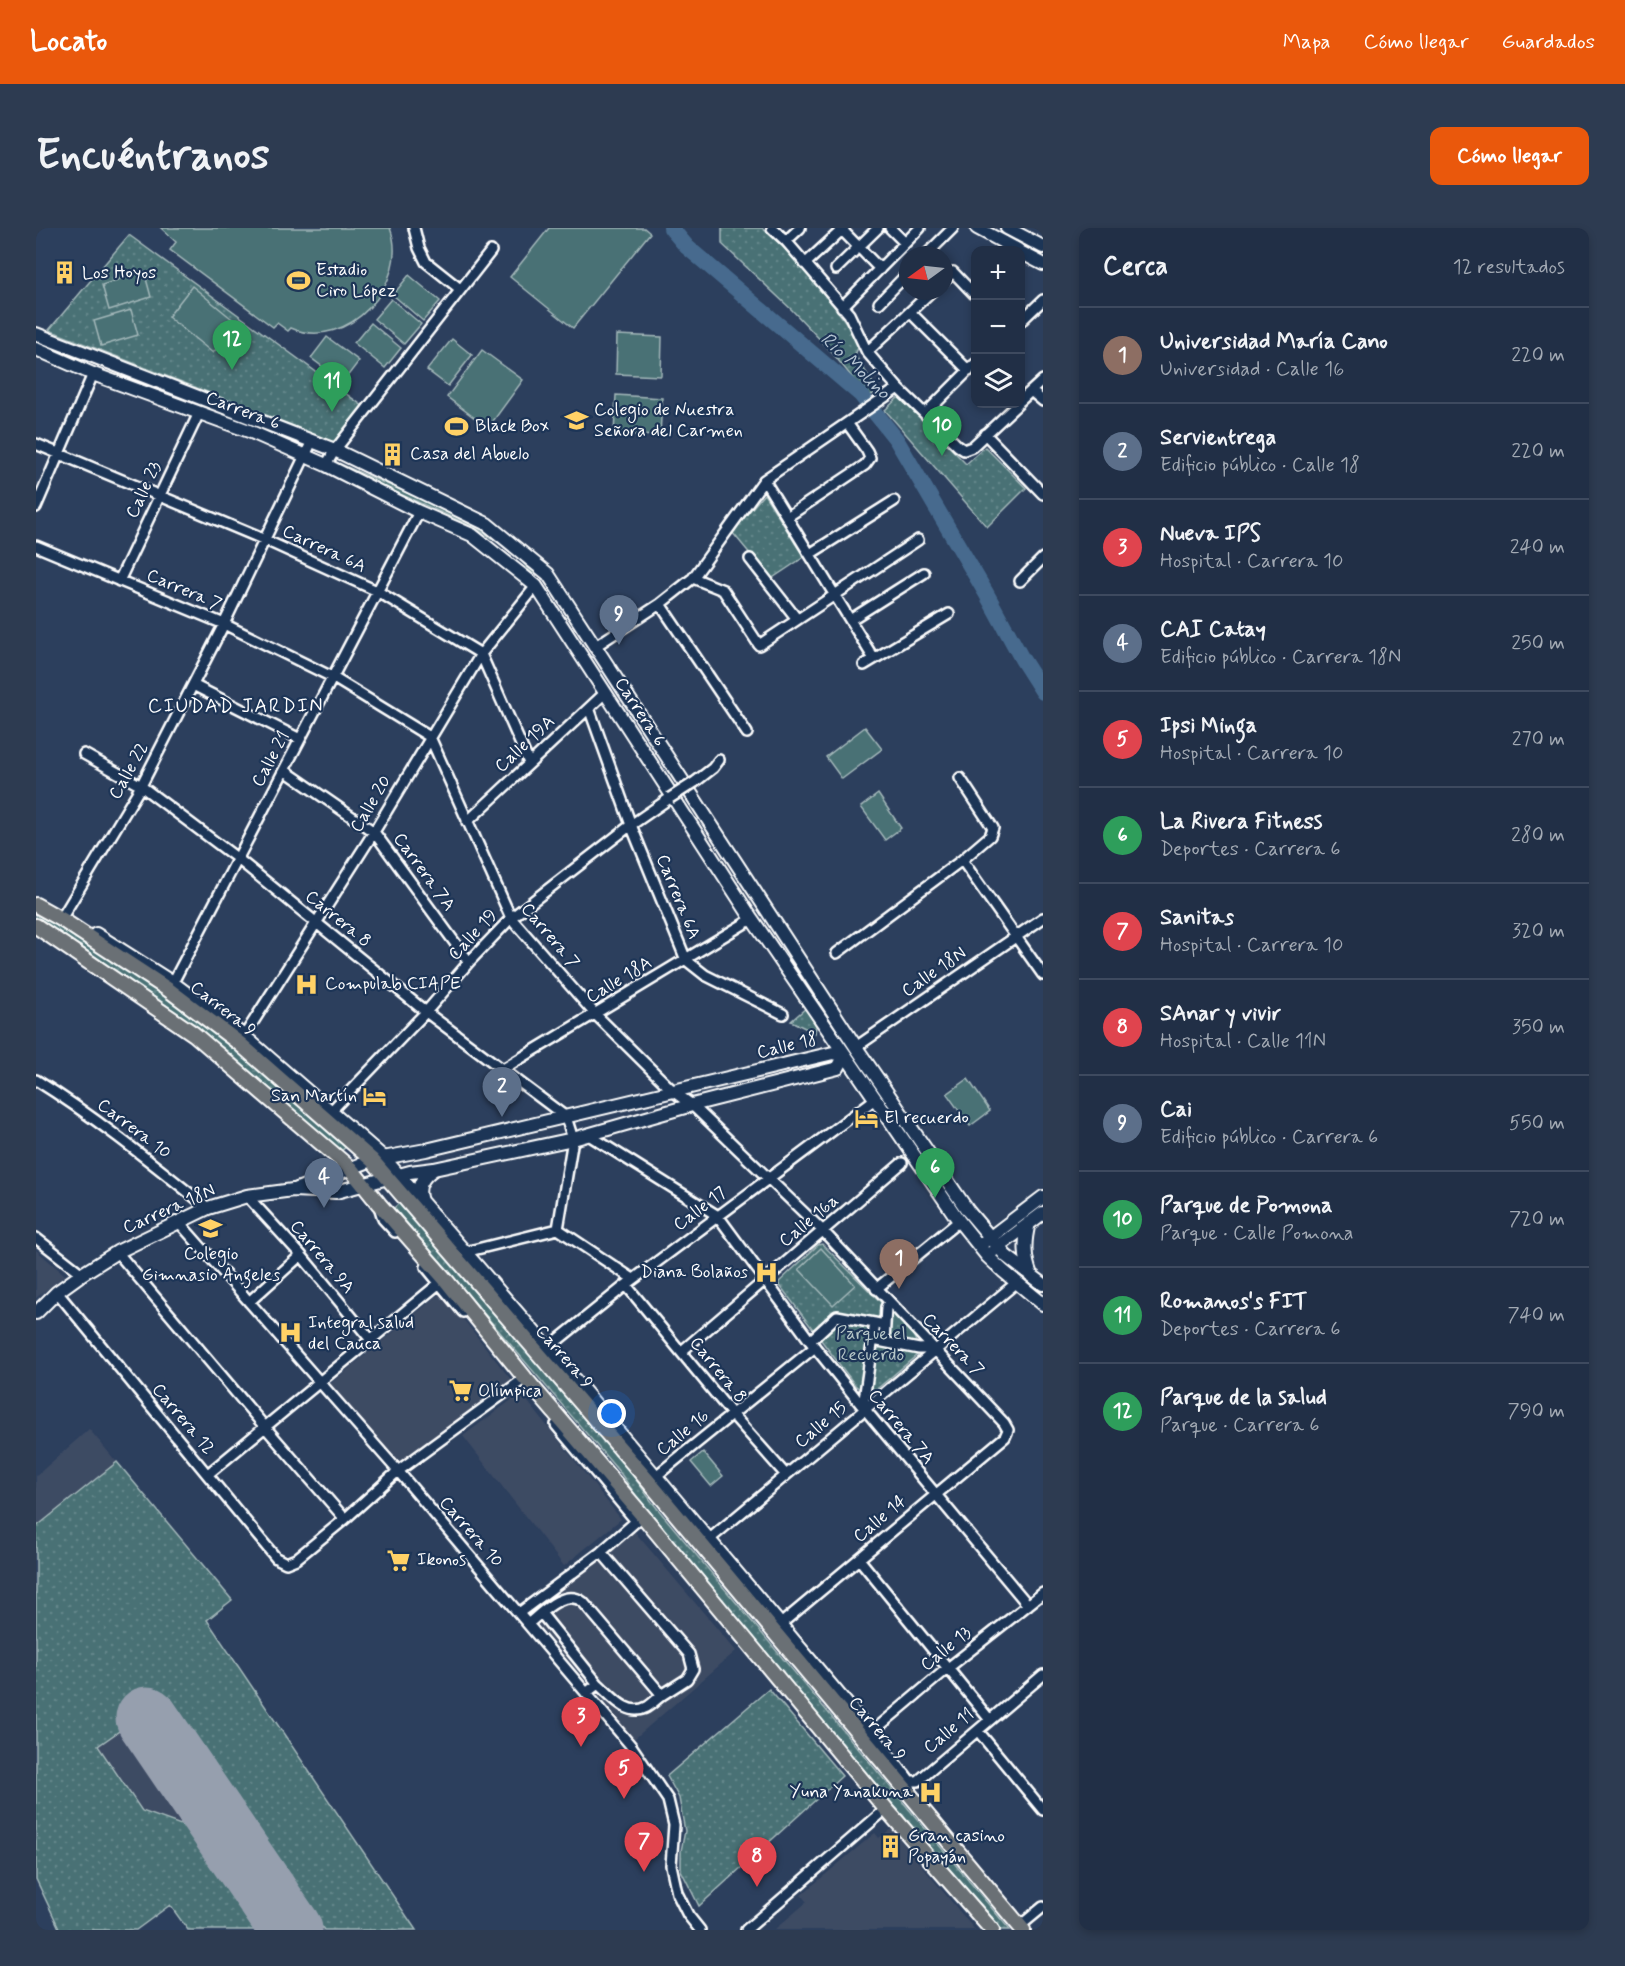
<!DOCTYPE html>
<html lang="es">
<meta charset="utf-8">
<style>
body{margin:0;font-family:Mynerve,sans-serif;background:#2d3b51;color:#f1f3f6}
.controls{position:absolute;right:18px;top:18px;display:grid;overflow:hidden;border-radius:12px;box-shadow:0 3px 9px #0003}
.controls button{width:54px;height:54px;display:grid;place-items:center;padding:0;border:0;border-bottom:2px solid #3e4a5f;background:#212f46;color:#f1f3f6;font:30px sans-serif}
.compass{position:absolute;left:863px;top:18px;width:54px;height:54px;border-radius:50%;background:#212f46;box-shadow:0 3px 9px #0003;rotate:255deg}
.you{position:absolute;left:576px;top:1186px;width:21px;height:21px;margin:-15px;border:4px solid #fff;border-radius:50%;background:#1a73e8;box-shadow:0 0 0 9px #1a73e833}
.badge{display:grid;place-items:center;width:39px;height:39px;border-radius:50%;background:#ea580c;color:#fff;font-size:20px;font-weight:700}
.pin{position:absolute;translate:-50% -50px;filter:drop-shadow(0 2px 3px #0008)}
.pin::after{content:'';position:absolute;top:32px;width:21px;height:18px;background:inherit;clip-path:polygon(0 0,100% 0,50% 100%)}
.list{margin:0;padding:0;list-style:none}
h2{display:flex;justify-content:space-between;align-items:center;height:78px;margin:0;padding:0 24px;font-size:26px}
h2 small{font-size:20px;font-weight:400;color:#a2a9b3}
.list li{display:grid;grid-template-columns:39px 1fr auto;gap:18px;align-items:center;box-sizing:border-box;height:96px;padding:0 24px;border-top:2px solid #3e4a5f}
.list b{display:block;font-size:22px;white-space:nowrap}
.list p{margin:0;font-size:20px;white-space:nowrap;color:#a2a9b3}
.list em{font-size:20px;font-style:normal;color:#a2a9b3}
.icon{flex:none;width:33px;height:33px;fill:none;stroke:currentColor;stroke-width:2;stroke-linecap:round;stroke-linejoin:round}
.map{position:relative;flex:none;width:1007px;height:1702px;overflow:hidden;border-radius:12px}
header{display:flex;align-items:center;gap:36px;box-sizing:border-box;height:84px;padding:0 30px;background:#ea580c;color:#fff}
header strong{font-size:28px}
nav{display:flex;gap:33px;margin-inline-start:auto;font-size:21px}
.intro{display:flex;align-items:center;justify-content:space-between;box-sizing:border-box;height:144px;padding:0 36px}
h1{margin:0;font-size:42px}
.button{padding:15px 27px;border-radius:12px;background:#ea580c;color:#fff;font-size:21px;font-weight:700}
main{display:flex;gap:36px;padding:0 36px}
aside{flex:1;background:#212f46;border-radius:12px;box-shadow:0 3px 9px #0003}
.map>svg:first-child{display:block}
.built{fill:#3e4b64}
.green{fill:url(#green-dots);stroke:#a4b8ba;stroke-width:1.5}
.pitch{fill:#497175;stroke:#a4b8ba;stroke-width:1.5}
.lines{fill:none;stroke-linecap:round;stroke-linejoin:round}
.river{stroke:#466b8e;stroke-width:16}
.runway{stroke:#969fae;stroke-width:63}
.street-casing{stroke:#fff;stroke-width:14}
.secondary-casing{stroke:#fff;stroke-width:16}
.primary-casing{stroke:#fff;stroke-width:18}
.street{stroke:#1d3557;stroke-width:9}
.secondary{stroke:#1d3557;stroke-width:12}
.primary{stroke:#6a7074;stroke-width:14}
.street-bridge-casing{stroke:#fff;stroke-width:14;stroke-linecap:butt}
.street-bridge{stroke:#1d3557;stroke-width:9}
.labels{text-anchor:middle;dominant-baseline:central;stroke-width:4.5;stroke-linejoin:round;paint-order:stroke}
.poi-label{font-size:18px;fill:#fff;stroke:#1d3557;text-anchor:start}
.street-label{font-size:18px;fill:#fff;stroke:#1d3557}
.park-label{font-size:18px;fill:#b6c6c8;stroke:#1d3557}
.water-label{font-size:20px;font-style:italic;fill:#b5c4d2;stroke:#1d3557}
.neighbourhood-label{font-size:20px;letter-spacing:1.5px;fill:#fff;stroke:#1d3557}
</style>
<header>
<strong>Locato</strong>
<nav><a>Mapa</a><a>Cómo llegar</a><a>Guardados</a></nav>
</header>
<div class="intro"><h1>Encuéntranos</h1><a class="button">Cómo llegar</a></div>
<main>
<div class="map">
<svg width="1007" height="1702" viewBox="0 0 1007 1702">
<defs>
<pattern id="green-dots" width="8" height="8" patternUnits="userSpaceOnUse" patternTransform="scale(1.5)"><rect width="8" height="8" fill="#497175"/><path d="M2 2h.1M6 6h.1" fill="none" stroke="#64868a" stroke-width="1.8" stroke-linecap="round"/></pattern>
</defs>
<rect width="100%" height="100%" fill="#2c3f5d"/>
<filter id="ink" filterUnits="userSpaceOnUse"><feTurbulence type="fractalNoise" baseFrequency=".0167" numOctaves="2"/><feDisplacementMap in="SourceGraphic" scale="12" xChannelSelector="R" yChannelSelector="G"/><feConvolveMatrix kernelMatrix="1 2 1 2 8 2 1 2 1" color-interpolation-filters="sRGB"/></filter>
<g filter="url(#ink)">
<path class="built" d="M0 1022 29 1047 0 1070Z
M406 1064 476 1153 364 1235 294 1156Z
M485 1165 585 1291 528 1338 427 1208Z
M53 1201 196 1372 171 1392 380 1702H152L9 1502 0 1507V1248Z
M598 1303 700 1423 598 1511 492 1385Z
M855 1601 939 1702H738L771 1674 765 1667 839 1605 843 1610Z"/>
<path class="green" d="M686 0H726C765 33 796 73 824 115L819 127 842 163 832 169 794 122 756 82 686 16Z
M93 7 328 179 297 217 258 198 13 102Z
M864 168 930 236 949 219 990 260 951 299 849 182Z
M295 232 443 296 482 324 500 345 497 346 478 325 440 300 295 235Z
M728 266 768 329 735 351 696 304Z
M0 684 143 777 194 816 311 918 305 923 190 822 139 784 44 718 0 691Z
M770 780 780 798 779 805 755 793Z
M363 975 591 1239 616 1274 974 1702H963L845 1564 608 1279 585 1246 358 980Z
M786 1016 876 1105C880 1113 883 1118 881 1127L842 1160 833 1164 825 1162 819 1157 742 1055 782 1017Z
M81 1234 196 1372 171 1392 380 1702H288L129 1471 62 1518 106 1583 159 1602 227 1702H152L134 1677 100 1702H24L0 1651V1299Z
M733 1461 806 1548 663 1678 645 1642V1623L649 1603 643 1570 631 1548Z"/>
<path class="pitch" d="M125 0H354C375 54 311 125 255 100L252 103 241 95 237 99 134 22 140 14Z
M513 0H608L614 5 537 100 474 49Z
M108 43 115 69 73 82 66 57Z
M373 47 404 73 387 93 357 67Z
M156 58 201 95 177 125 132 89Z
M355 71 385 96 368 116 338 91Z
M95 82 102 107 65 118 58 93Z
M335 95 365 120 349 140 318 115Z
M581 107 626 109 625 148 580 146Z
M291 109 323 133 307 154 275 130Z
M416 111 436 127 412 158 391 142Z
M446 122 487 152 452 200 411 169Z
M580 167 626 170 624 208 578 206Z
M829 499 846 521 806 551 790 529Z
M842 566 865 600 849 612 825 579Z
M932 851 954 883 934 898 911 866Z
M785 1020 819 1057 797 1077 763 1041Z
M667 1224 687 1248 675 1258 655 1234Z"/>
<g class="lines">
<path class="river" d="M635 0 651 19 825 167 860 211 950 365 986 431 1007 464"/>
<path class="runway" d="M111 1490 255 1702"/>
<defs>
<path id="street" d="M378 0 383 20 390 34 424 61
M736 0 750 13 813 86 831 124 862 160 922 218 928 222 936 219 982 176
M804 0 844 41
M854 0 869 15
M750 13 764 0
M890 27 917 0
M769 36 808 0
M800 41 842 0
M908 52 917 44 939 67
M843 75 872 45
M806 79 884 0
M874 84 933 143
M984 94 1007 72
M831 124 896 63
M995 163 1007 173
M984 173 1007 152
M889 186 939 136
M949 206 1007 266
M0 216 229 312 341 363 445 426 493 535
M290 237 299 222 455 23
M728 252 838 431
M0 279 57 146
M751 289 829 237 834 230 831 223 811 195
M0 318 188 396 296 449 394 509 475 690 559 786 638 864 656 877 787 1003 968 1195 972 1202 969 1209 740 1400
M774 326 858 273
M714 331 761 391
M657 350 687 362 723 417 882 312
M83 353 163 185
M984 353 1007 330
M624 376 711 505
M814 392 888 345
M558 419 624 376 657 350 728 252 862 160
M828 437 913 386
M157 457 264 511
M553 480 595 597 650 732 669 747 747 786
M48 526 105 558 202 631 390 784 530 889 537 911 522 1001
M248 542 338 604 433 734
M659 554 677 540 683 532
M431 594 570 464
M926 632 1007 747
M25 691 105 558 188 396 276 213
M801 725 926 632 954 608 957 600 924 550
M134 760 383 284
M205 813 338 604 445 426 500 358
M820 819 1007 690
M467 841 716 691
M0 852C61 890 116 935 172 980
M295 883 390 784 433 734 475 690 595 597 634 570
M551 906 682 988 774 1113 827 1179 992 1377
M211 968 265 1027 335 1112
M343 978 347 991 359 1004
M142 993 362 1243 596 1519 632 1572 638 1597 635 1637 641 1665 652 1687 664 1702
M522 1001 597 1051
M0 1010 46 1046
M81 1024 229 1199 309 1291
M429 1024 522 1001
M390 1039 427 1084
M590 1057 696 1186 750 1247
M840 1061 923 993
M21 1064 240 1330 250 1335 260 1331 309 1291 362 1243 489 1150
M213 1074 265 1027
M837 1112 883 1121 897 1120
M774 1113 801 1088 849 1097
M848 1114 850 1079 853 1075
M512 1120 590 1057 839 871
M646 1123 866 935
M827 1179 839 1095
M520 1197 600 1293
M172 1246 406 1053
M620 1248 779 1119
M669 1315 980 1055
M823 1331 954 1492
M483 1385 565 1324 605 1289
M505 1385 562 1456 550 1465
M492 1396C506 1384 529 1360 547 1374L626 1467 651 1451 657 1441 653 1426 565 1324
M562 1456C575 1467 591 1490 611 1479 616 1476 621 1471 626 1467
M942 1503 1007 1582
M835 1505 912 1440 1007 1365
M868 1545 874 1553H882L1007 1447
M984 1698 1007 1679
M710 1702 850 1581"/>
<path id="secondary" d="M941 0 982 22
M971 0 1007 19
M984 24 1007 36
M0 106 299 222 451 296 512 346 820 819 932 983 970 1028 1007 1056
M0 121 57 146 213 203 290 237 383 284 436 307 500 358 716 691 923 993 951 1028 967 1043 1007 1076
M60 706 137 755 208 808 347 929 512 1120 744 1396 835 1505 864 1543 873 1560
M261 961 336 932 390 922 797 825 809 827
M385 973C380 959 386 949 398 941
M993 995C988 1014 988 1029 995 1047
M948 1014 1007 969
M957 1023 1007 985
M0 1085 21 1064 46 1046 81 1024 172 980 211 968 257 962 300 964 374 944 398 941 537 911 656 877 802 840 809 827"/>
<path id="primary" d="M0 677 25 691 133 762 203 815 336 932 613 1254 987 1702
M0 698 158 806 314 940 343 976 409 1051 489 1150 607 1288 850 1581 956 1702"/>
</defs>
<use href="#street" class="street-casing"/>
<use href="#secondary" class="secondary-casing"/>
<use href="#primary" class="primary-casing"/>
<use href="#street" class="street"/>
<use href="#secondary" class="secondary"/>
<use href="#primary" class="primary"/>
<defs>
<path id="street-bridge" d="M634 570 659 554"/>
</defs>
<use href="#street-bridge" class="street-bridge-casing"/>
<use href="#street-bridge" class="street-bridge"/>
</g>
</g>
<defs>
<symbol id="building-bare" viewBox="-9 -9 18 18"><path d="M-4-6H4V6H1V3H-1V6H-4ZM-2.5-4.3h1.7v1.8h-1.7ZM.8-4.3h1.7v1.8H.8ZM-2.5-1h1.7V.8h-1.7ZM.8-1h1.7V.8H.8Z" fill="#ffd166" stroke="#1d3557" stroke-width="2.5" paint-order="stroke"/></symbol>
<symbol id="stadium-bare" viewBox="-9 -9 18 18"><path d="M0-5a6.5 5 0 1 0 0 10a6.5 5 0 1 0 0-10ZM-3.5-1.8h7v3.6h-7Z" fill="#ffd166" stroke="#1d3557" stroke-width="2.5" paint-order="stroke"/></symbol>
<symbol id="school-bare" viewBox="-9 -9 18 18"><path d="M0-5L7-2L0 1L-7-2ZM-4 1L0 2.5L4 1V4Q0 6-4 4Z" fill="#ffd166" stroke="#1d3557" stroke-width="2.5" paint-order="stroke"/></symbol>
<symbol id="hospital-bare" viewBox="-9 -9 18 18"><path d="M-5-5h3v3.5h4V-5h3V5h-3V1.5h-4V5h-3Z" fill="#ffd166" stroke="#1d3557" stroke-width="2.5" paint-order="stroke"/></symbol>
<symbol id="hotel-bare" viewBox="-9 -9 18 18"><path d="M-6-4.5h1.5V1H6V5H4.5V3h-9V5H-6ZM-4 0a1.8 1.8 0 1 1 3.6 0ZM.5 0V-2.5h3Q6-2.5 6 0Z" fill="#ffd166" stroke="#1d3557" stroke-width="2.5" paint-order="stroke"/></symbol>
<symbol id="supermarket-bare" viewBox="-9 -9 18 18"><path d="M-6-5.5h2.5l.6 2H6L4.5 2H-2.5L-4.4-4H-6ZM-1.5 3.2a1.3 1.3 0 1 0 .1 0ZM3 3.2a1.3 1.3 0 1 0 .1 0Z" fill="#ffd166" stroke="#1d3557" stroke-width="2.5" paint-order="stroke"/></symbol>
</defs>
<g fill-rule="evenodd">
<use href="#building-bare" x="12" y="28" width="33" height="33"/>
<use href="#stadium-bare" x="246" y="36" width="33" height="33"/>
<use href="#school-bare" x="524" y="176" width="33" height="33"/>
<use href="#stadium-bare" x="404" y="182" width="33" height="33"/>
<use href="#building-bare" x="340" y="210" width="33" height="33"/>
<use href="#hospital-bare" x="254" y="740" width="33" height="33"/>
<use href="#hotel-bare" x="322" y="852" width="33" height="33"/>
<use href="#hotel-bare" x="814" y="874" width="33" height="33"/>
<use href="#school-bare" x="158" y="984" width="33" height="33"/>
<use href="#hospital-bare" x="714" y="1028" width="33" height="33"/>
<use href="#hospital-bare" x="238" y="1088" width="33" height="33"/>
<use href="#supermarket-bare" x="408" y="1146" width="33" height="33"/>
<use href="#supermarket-bare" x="346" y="1316" width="33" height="33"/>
<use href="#hospital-bare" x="878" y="1548" width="33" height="33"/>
<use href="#building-bare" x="838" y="1602" width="33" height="33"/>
</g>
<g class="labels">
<g class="poi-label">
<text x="280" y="42">Estadio<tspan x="280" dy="21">Ciro López</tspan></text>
<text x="46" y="45">Los Hoyos</text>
<text x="558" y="182">Colegio de Nuestra<tspan x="558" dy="21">Señora del Carmen</tspan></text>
<text x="439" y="198">Black Box</text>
<text x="374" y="226">Casa del Abuelo</text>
<text x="289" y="756">Compulab CIAPE</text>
<text x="321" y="868" text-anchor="end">San Martín</text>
<text x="848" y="890">El recuerdo</text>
<text x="175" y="1026" text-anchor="middle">Colegio<tspan x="175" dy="21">Gimnasio Angeles</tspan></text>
<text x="712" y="1044" text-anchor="end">Diana Bolaños</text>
<text x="272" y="1095">Integral salud<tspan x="272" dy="21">del Cauca</tspan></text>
<text x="442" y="1163">Olímpica</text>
<text x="381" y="1332">Ikonos</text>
<text x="877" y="1564" text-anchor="end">Yuna Yanakuna</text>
<text x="872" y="1608">Gran casino<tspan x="872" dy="21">Popayán</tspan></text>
</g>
<g class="street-label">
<text transform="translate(207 183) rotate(21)">Carrera 6</text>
<text transform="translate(108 262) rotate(-65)">Calle 23</text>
<text transform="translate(288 321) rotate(25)">Carrera 6A</text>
<text transform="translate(148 362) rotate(23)">Carrera 7</text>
<text transform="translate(604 484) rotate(57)">Carrera 6</text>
<text transform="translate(489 516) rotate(-43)">Calle 19A</text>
<text transform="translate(235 531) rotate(-62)">Calle 21</text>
<text transform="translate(93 543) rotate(-61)">Calle 22</text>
<text transform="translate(335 576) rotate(-59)">Calle 20</text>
<text transform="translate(388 644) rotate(54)">Carrera 7A</text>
<text transform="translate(642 669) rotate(68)">Carrera 6A</text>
<text transform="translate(302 691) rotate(39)">Carrera 8</text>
<text transform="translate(437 707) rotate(-47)">Calle 19</text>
<text transform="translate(514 708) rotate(50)">Carrera 7</text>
<text transform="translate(898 744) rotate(-35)">Calle 18N</text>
<text transform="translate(583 752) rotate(-31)">Calle 18A</text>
<text transform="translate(187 781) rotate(38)">Carrera 9</text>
<text transform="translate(751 818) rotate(-14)">Calle 18</text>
<text transform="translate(98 901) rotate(37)">Carrera 10</text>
<text transform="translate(133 981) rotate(-24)">Carrera 18N</text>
<text transform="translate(664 981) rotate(-37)">Calle 17</text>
<text transform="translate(773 993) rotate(-40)">Calle 16a</text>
<text transform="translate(286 1029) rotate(50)">Carrera 9A</text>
<text transform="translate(917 1117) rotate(46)">Carrera 7</text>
<text transform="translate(528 1129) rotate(49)">Carrera 9</text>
<text transform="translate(682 1142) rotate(51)">Carrera 8</text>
<text transform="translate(147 1191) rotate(50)">Carrera 12</text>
<text transform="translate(785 1197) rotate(-40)">Calle 15</text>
<text transform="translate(865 1199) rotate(50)">Carrera 7A</text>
<text transform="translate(647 1205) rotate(-39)">Calle 16</text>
<text transform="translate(844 1291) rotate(-40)">Calle 14</text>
<text transform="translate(435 1304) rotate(49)">Carrera 10</text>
<text transform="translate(910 1421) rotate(-39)">Calle 13</text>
<text transform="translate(841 1501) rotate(50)">Carrera 9</text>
<text transform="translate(913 1503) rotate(-40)">Calle 11</text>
</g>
<g class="park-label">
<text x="835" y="1106">Parque el<tspan x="835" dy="21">Recuerdo</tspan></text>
</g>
<g class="water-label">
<text transform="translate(819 138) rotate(43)">Río Molino</text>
</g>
<g class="neighbourhood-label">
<text x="200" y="478">CIUDAD JARDIN</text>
</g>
</g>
</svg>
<div class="controls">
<button>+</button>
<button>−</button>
<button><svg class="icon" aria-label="layers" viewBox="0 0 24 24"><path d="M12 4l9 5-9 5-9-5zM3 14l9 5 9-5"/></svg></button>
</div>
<svg class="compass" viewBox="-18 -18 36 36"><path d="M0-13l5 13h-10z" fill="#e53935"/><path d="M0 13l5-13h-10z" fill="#a2a9b3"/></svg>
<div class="you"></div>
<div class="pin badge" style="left:863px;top:1061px;background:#8d6e63">1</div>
<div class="pin badge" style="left:466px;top:889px;background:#5c6f8a">2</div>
<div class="pin badge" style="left:545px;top:1519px;background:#e0444e">3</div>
<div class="pin badge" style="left:288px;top:980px;background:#5c6f8a">4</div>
<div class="pin badge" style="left:588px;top:1571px;background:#e0444e">5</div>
<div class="pin badge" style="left:899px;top:970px;background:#2e9e5b">6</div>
<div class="pin badge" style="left:608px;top:1644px;background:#e0444e">7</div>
<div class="pin badge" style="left:721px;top:1659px;background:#e0444e">8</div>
<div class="pin badge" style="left:583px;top:417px;background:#5c6f8a">9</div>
<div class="pin badge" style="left:906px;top:228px;background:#2e9e5b">10</div>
<div class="pin badge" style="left:296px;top:184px;background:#2e9e5b">11</div>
<div class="pin badge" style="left:196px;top:142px;background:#2e9e5b">12</div>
</div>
<aside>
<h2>Cerca<small>12 resultados</small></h2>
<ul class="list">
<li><span class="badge" style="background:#8d6e63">1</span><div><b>Universidad María Cano</b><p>Universidad · Calle 16</p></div><em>220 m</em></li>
<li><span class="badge" style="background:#5c6f8a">2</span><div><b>Servientrega</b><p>Edificio público · Calle 18</p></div><em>220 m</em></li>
<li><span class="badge" style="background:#e0444e">3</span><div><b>Nueva IPS</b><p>Hospital · Carrera 10</p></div><em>240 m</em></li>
<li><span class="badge" style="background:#5c6f8a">4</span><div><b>CAI Catay</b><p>Edificio público · Carrera 18N</p></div><em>250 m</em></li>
<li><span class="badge" style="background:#e0444e">5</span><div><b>Ipsi Minga</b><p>Hospital · Carrera 10</p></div><em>270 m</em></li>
<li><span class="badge" style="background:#2e9e5b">6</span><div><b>La Rivera Fitness</b><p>Deportes · Carrera 6</p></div><em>280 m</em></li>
<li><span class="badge" style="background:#e0444e">7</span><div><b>Sanitas</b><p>Hospital · Carrera 10</p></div><em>320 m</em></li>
<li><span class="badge" style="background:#e0444e">8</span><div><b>SAnar y vivir</b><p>Hospital · Calle 11N</p></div><em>350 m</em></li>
<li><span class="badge" style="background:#5c6f8a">9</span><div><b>Cai</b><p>Edificio público · Carrera 6</p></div><em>550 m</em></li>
<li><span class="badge" style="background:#2e9e5b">10</span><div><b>Parque de Pomona</b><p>Parque · Calle Pomona</p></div><em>720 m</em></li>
<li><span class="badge" style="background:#2e9e5b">11</span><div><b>Romanos's FIT</b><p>Deportes · Carrera 6</p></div><em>740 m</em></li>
<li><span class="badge" style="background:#2e9e5b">12</span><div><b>Parque de la salud</b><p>Parque · Carrera 6</p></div><em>790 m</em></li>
</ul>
</aside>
</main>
